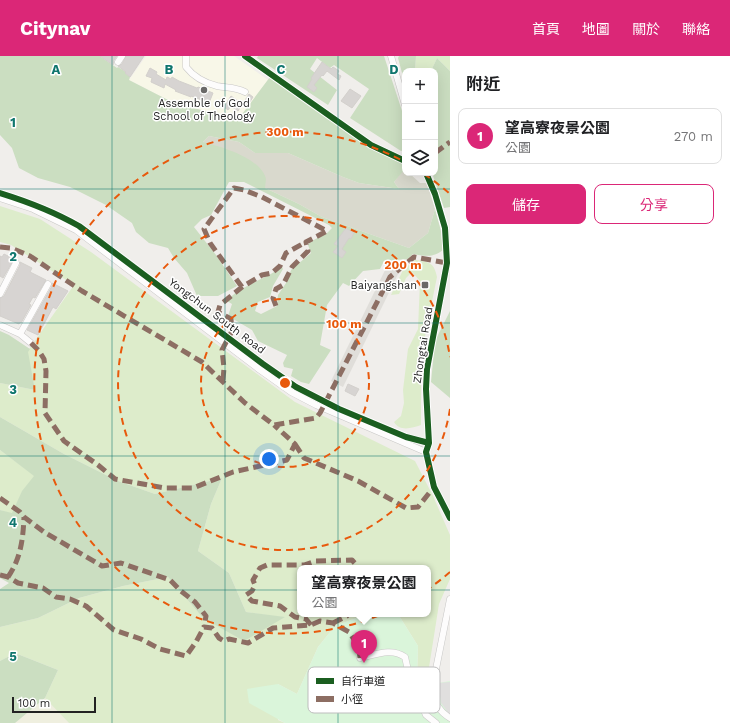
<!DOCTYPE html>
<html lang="zh-TW">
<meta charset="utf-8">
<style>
body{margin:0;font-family:"Work Sans","Noto Sans TC",sans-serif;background:#f2f2f2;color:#202124}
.controls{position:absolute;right:12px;top:12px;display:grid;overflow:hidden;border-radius:8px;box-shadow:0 4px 16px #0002}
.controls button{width:36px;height:36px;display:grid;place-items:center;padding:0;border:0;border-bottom:1px solid #e0e0e0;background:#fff;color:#202124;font:20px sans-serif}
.scale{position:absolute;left:12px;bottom:10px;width:84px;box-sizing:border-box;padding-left:4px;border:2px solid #222;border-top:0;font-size:11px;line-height:14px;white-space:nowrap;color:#222;-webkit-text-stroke:3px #fff;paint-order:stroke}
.you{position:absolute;left:269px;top:403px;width:14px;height:14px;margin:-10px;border:3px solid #fff;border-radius:50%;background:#1a73e8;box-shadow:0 0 0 6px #1a73e833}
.badge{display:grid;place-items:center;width:26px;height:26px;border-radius:50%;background:#db2777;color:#fff;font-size:13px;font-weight:700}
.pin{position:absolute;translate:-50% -33px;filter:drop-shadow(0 1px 2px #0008)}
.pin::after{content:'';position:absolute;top:21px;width:14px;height:12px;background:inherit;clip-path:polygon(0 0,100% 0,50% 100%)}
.popup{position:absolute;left:297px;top:509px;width:134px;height:52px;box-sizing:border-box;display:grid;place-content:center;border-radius:8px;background:#fff;filter:drop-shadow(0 1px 3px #0005);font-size:13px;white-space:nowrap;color:#757577}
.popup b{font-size:15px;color:#202124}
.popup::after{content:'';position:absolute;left:50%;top:100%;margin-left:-8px;border:8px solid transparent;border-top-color:#fff}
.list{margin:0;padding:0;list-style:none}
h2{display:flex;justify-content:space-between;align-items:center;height:52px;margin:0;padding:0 16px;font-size:17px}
h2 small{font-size:13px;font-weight:400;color:#757577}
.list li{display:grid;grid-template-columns:26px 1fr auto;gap:12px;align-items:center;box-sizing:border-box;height:56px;margin:0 8px 8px;padding:0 8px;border:1px solid #e0e0e0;border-radius:8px}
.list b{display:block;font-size:15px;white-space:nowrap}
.list p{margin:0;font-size:13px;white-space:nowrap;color:#757577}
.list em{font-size:13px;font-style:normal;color:#757577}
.actions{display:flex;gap:8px;padding:12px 16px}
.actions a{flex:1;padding:9px 0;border:1px solid #db2777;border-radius:8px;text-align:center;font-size:14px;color:#db2777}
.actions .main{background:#db2777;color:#fff}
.icon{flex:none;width:22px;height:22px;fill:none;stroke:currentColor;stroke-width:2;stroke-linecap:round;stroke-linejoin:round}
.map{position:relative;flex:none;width:450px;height:667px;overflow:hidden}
header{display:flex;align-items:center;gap:24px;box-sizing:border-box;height:56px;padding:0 20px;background:#db2777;color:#fff}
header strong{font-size:19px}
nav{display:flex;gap:22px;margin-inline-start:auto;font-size:14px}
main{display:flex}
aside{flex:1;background:#fff}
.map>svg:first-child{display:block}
.education{fill:#f8f7e8}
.airport{fill:#e0deda}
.construction{fill:#d9d9cd}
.farmland{fill:#efefdf}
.grass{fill:#ddeccb}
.forest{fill:#cbdec1}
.park{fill:#daf5da}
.parking{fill:#e0dfde}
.building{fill:#d7d4d2;stroke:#d3d0cc}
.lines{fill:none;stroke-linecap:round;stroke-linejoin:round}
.minor-casing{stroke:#c9c8c7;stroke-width:7}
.minor{stroke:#fdfcfc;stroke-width:6}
.quiet{stroke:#8d6e63;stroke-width:5;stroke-dasharray:10 5;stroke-linecap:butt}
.cycleway-casing{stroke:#fff;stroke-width:8}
.cycleway{stroke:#1b5e20;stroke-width:6}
.grid{fill:none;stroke:#0f766e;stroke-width:1;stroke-opacity:0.55}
.ring{fill:none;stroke:#e8590c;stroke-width:2;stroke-dasharray:7 5}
.poi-dot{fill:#6a6968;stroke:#fff;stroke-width:1.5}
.labels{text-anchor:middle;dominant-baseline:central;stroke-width:3;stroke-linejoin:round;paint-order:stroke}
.poi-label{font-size:11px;fill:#222;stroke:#fff}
.street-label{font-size:11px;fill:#222;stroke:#fff}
.key{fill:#fff;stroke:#bdbdbd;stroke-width:1}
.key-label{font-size:11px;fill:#222}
.grid-label{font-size:13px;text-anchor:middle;font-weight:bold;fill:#0f766e;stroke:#fff;stroke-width:3;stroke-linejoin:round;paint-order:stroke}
.centre{fill:#e8590c;stroke:#fff;stroke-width:2}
.ring-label{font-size:12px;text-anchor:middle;font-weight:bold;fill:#e8590c;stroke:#fff;stroke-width:3;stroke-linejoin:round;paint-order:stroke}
</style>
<header>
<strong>Citynav</strong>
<nav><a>首頁</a><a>地圖</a><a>關於</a><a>聯絡</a></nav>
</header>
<main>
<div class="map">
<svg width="450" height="667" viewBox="0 0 450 667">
<rect width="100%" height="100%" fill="#f0eeeb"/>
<path class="education" d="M146 0H234L268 24 237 65 168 44 129 24Z"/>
<path class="airport" d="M388 208 400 214 343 331 331 325Z"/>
<path class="construction" d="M209 80 239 86 255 97H288L343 121 359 127 399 133 394 126 404 113 405 117H409L420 127H427L435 153 428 177 409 192 322 161 299 148 265 132 203 86Z"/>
<path class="farmland" d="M45 642 69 667H15Z"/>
<path class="grass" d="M416 0H450V15L437 2 431 15H415Z
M0 150 40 163 91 196 295 346 415 405 433 440 450 479V523L439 548 427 624 417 622 418 590 398 558H428V512H300V558H367L335 570 318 591 297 638 278 628V664L285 667H69L45 642 58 614 15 597 0 605V571L38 562 79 542 123 530 168 521 203 562H285L246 556 229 517 198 495 211 448 222 422 155 438 118 425 64 398 0 361V327L35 334 27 296 74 229 11 189 0 186Z
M415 204C429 206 434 206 437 221L421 300V369C412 372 400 376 394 366L401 360 404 347 403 334 408 293 418 273 420 225 412 216 406 222 399 238 391 239 403 214Z
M0 394 35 420 22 436 12 458 0 454Z"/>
<path class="forest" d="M0 0H102L101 1 117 12 118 11 126 16 125 17 130 21 129 24 168 44 237 65 270 21 371 91 405 107V113L394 126 399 133 359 127 343 121 288 97H255L239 86 209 80 203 86C222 91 261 102 266 123 266 125 265 130 265 132L299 148 322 161 409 192 428 177 435 153 441 175 443 194C433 202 425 200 413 198L408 203 384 205 380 213 363 215 349 230 343 227 327 249 320 289 331 294 309 328 301 326 291 320 293 313 284 311 283 307 287 299 258 285 252 274 228 260 232 248 227 245C237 231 268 222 282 211L283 213 273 230 270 241 258 246 255 255 261 258 277 250 278 239 288 224 291 214 311 197 308 189 310 186 327 177 332 172 329 169 244 126H229L211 159 202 163 194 171 216 199 237 230 218 240H197L187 217 174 202 168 192 149 187 136 176 132 167 106 149 70 131 38 122 19 112 12 92 0 79Z
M258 0H384L405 64V94L401 95 350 62 369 33 334 9 330 12 317 2 310 13 337 34 328 49 257 2Z
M399 0H416L415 15H405V28L398 2Z
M437 2 450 15V151L444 152 432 117H435V15H431Z
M450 255V342L431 326 435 285Z
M0 275 9 279 30 293 28 296 35 334 0 327Z
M0 361 64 398 118 425 155 438 222 422 211 448 198 495 229 517 246 556 285 561 244 585 203 562 168 521 123 530 79 542 38 562 0 571V533L9 527 0 522V454L12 457 22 435 34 420 0 394Z
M15 597 58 614 45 642 15 667H0V605Z"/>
<path class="park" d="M367 558H398L418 590 417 622 438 627 450 625V667H285L249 647 247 633 278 628 297 638 318 591 335 570Z"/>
<path class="parking" d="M450 626V659L441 647 438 627Z"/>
<path class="building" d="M100 0H117L114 4 113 9Z
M126 0H144L130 21 125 17 126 16 118 10 122 8Z
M322 6 331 13 333 11 339 15 337 18 341 20 339 24 327 15 323 20 322 19 314 29 317 32 314 36 307 31 312 23 311 22Z
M150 12 157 16 156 18 166 24 167 21 171 23 172 21 179 25 197 32 198 31 213 37 209 47 191 40V41L175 35 176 34 165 28 164 32 151 26 152 22 146 20Z
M350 33 361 40 352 52 341 45Z
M249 38 253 41 246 52 242 49Z
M231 40 242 48 238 55 231 50 228 54 224 51Z
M346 172 354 177 351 183 349 182 342 193 346 196 342 202 333 196 338 190 334 188Z
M4 198 14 203 3 222 0 220V200L2 201Z
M20 206 32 212 30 216 46 224 35 242 33 241 29 248 31 249 21 267 20 266 19 268 0 260V242L4 240 20 209Z
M52 227 68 235 56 253 53 251 38 279 27 274 52 230Z
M348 328 359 333 355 340 345 335Z"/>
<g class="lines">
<defs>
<path id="minor" d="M186 0V11C193 20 205 27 217 30 227 32 235 31 245 36
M245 0 371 89 405 105
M391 0 405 49
M118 6 122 0
M426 117 435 138 445 172 447 207 427 313 426 333 429 387 426 396 434 431 450 462
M0 137C29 146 53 155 79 170L263 308 296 331 339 353 406 381 429 387
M0 142 33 153 76 174 260 314 291 336 316 349 426 396
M0 238 16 207
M0 269 20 278 31 287
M20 278 48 228
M450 543 432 633C434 647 439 655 450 662
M360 602C375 599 391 591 405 601L410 623 426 659 436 667"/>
</defs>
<use href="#minor" class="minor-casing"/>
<use href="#minor" class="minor"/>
<path class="quiet" d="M435 97 450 86
M0 191 11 192 30 200 82 235 202 306 245 347 274 369 316 362 320 357 390 221 414 201 447 207
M242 231 210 187 204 173 234 132 244 134 262 141 327 175 306 186 308 195 292 211 283 229 276 233 273 242 276 250
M31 287 39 295 44 303 46 315 45 357 64 385 98 409 115 423 165 432H193L233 416 287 404 295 388 274 369
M223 324 224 312 222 294 232 275 231 263 218 256 220 249 242 231 262 219 272 217 280 210 286 197 306 186
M295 388 304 402 358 425 406 452 418 451 434 431
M0 442 20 456 24 461 44 476 102 510 121 507 170 524 181 535 195 546 206 560 204 571
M0 519 8 521 18 527 43 532 56 541 70 543 86 550 114 574 141 583 160 593 186 600 196 586 204 571 212 572 219 582 224 585 229 583 248 587 273 572 311 569 320 565 333 567 349 576 359 591 360 602
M8 521C21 502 23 483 24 461
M333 567 347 560V558
M311 569 306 563 295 561 280 550 252 545 246 539 252 535 255 529 253 524 260 512 267 509H304L316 505 352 504 359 512"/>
<defs>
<path id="cycleway" d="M245 0 371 89 405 105
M426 117 435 138 445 172 447 207 427 313 426 333 429 387 426 396 434 431 450 462
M0 137C29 146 53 155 79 170L263 308 296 331 339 353 406 381 429 387"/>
</defs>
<use href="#cycleway" class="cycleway-casing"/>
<use href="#cycleway" class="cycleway"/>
</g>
<path class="grid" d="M112 0V667M225 0V667M338 0V667M0 133H450M0 267H450M0 400H450M0 534H450"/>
<g class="ring">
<circle cx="285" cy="327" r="84"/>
<path d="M450 353A167 167 0 1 1 450 301"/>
<path d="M450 516A251 251 0 1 1 405 106M424 118A251 251 0 0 1 450 138"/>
</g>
<g class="poi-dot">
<circle cx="204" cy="34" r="4"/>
<rect x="421" y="225" width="8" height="8" rx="2"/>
</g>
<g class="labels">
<g class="poi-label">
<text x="204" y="47">Assemble of God<tspan x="204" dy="13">School of Theology</tspan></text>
<text x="417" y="229" text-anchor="end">Baiyangshan</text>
</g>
<g class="street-label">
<text transform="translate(217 260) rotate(37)">Yongchun South Road</text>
<text transform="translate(423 289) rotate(-81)">Zhongtai Road</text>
</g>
</g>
<rect x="308" y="611" width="132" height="46" rx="6" class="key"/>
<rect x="316" y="622" width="18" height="6" fill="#1b5e20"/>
<rect x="316" y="640" width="18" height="6" fill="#8d6e63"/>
<g class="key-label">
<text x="341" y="629">自行車道</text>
<text x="341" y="647">小徑</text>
</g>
<g class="grid-label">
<text x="56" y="18">A</text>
<text x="169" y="18">B</text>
<text x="281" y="18">C</text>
<text x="394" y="18">D</text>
<text x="13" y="71">1</text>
<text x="13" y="205">2</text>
<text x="13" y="338">3</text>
<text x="13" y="471">4</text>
<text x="13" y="605">5</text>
</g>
<circle cx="285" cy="327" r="6" class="centre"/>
<g class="ring-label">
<text x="285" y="80">300 m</text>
<text x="403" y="213">200 m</text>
<text x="344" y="272">100 m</text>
</g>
</svg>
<div class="controls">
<button>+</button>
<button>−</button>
<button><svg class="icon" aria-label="layers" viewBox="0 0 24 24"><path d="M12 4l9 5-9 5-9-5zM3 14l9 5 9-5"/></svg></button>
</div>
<div class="scale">100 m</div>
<div class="you"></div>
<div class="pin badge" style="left:364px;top:607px">1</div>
<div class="popup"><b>望高寮夜景公園</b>公園</div>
</div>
<aside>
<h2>附近<small></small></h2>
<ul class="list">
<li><span class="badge">1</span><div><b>望高寮夜景公園</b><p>公園</p></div><em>270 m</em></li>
</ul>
<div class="actions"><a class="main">儲存</a><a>分享</a></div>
</aside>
</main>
